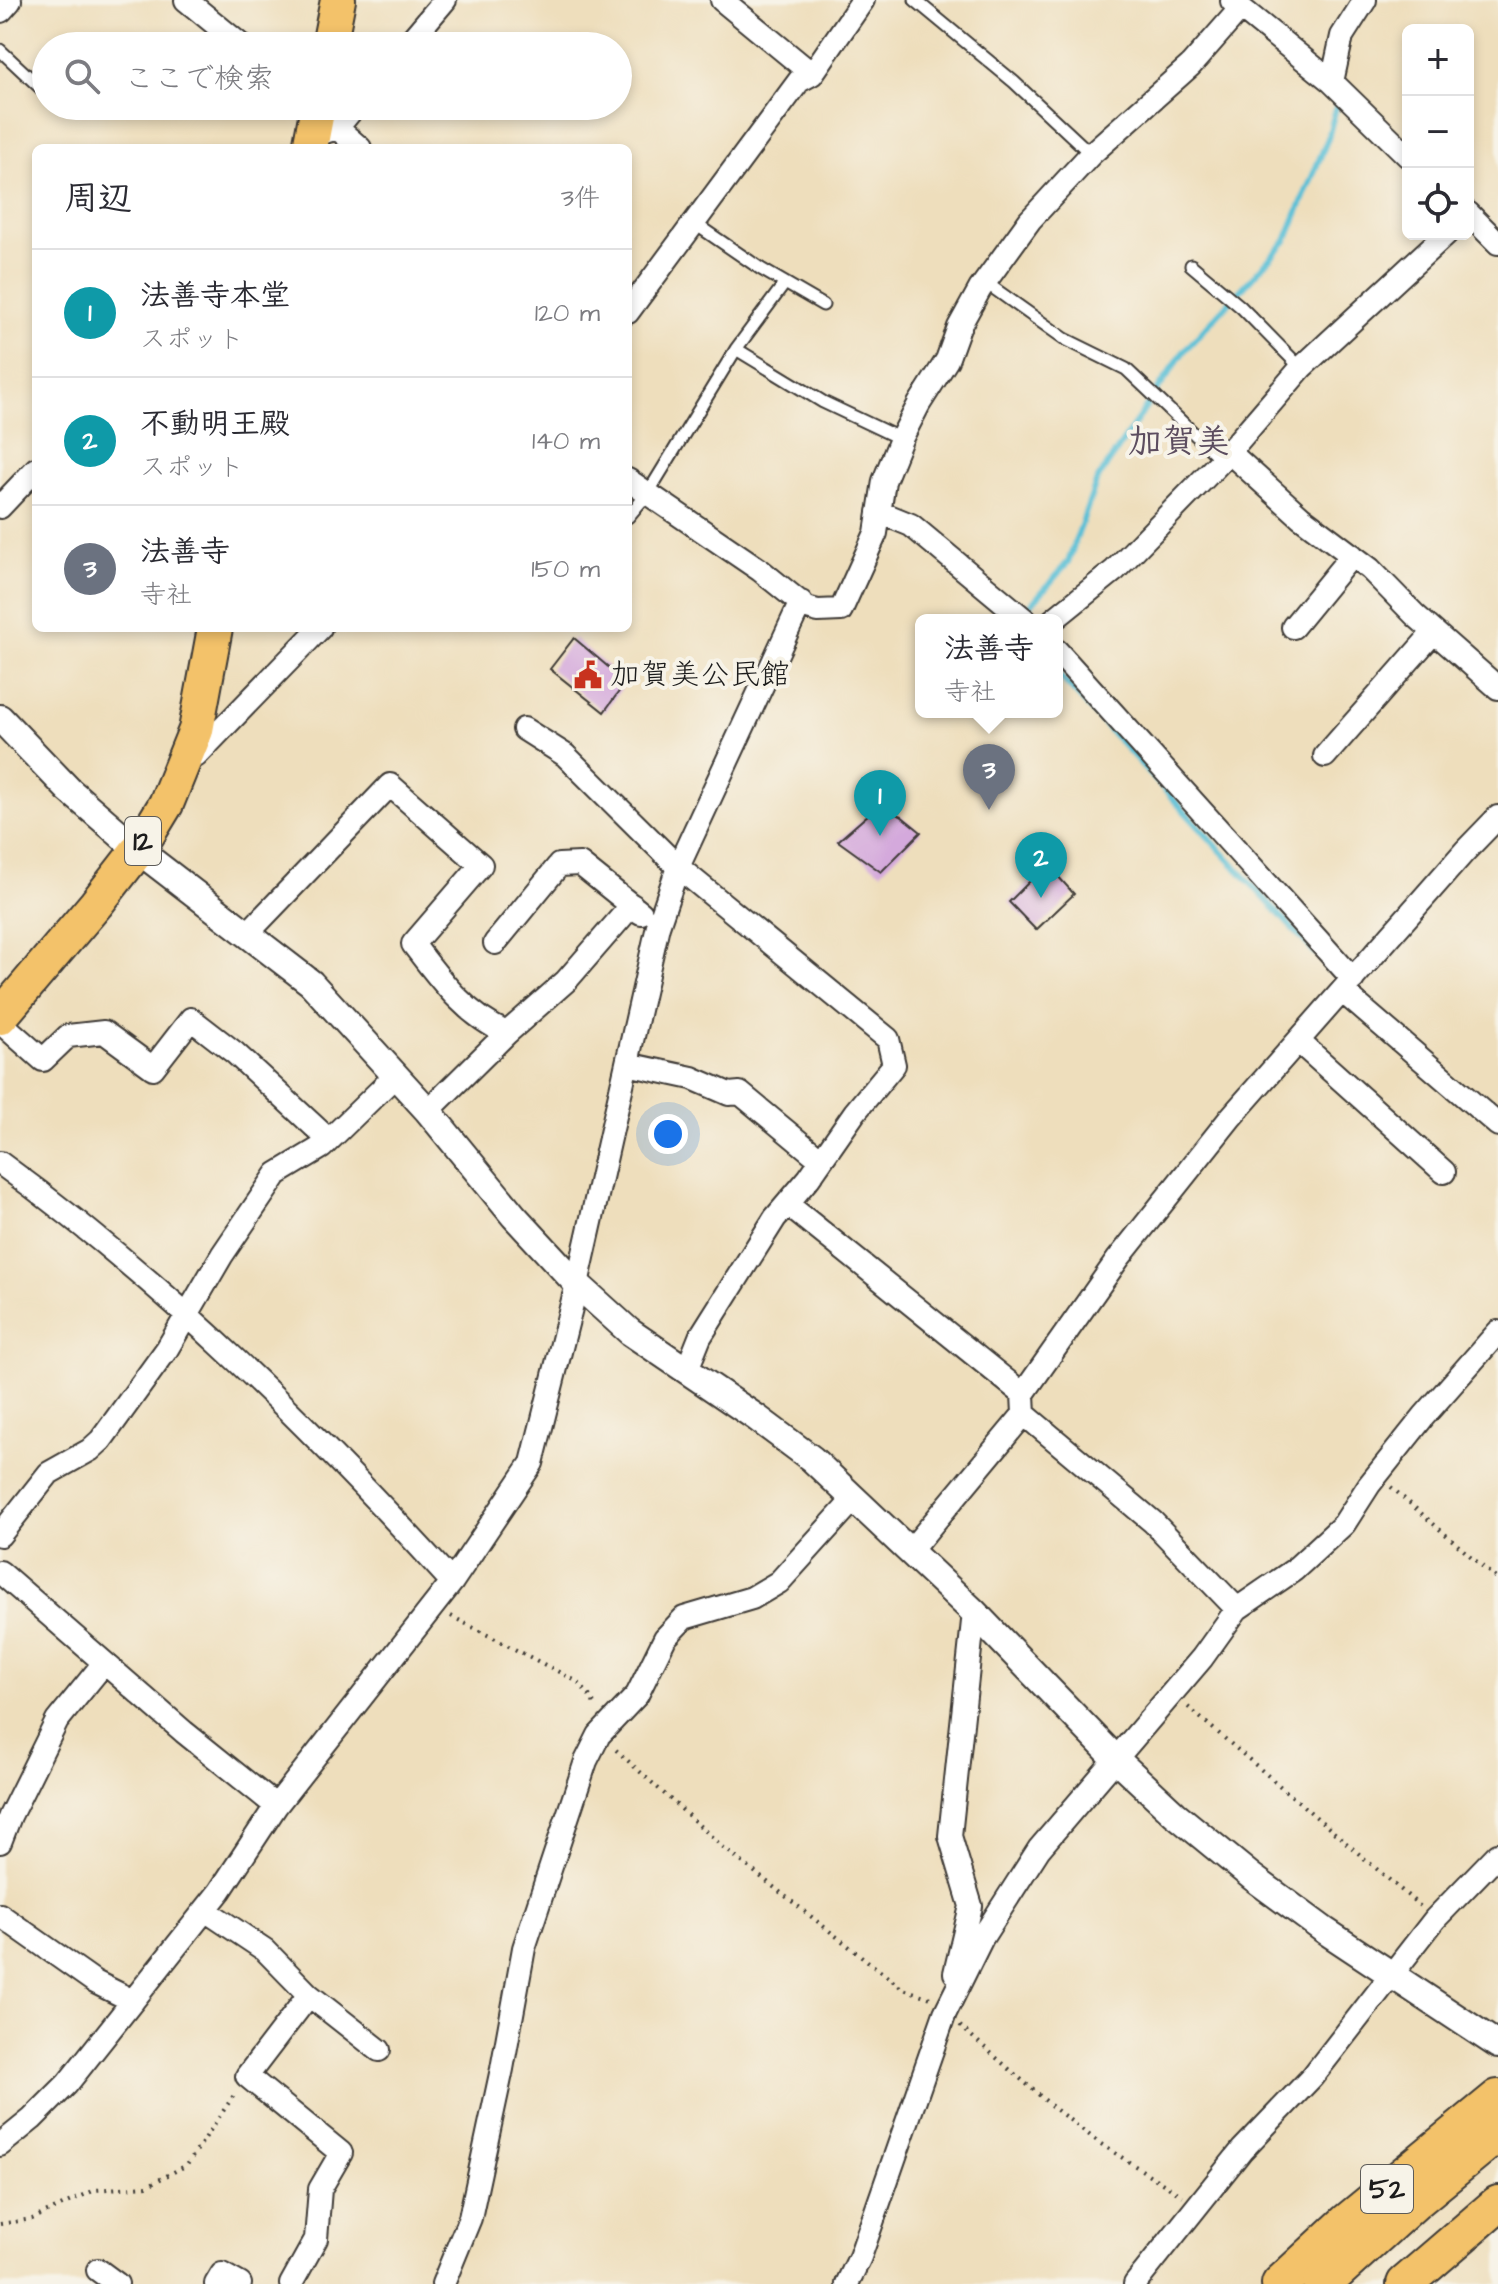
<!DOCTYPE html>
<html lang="ja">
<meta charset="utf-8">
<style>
body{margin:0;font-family:"Architects Daughter","Klee One",sans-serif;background:#f7f7f7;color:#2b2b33}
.controls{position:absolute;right:24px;top:24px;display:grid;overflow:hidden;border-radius:12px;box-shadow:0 4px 12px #0003}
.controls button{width:72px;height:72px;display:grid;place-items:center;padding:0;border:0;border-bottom:2px solid #e1e1e2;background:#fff;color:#2b2b33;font:40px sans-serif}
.you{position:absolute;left:668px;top:1134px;width:28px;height:28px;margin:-20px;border:6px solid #fff;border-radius:50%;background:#1a73e8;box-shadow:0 0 0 12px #1a73e833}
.badge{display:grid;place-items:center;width:52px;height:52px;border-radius:50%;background:#1a73e8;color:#fff;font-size:26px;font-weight:700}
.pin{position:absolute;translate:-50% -66px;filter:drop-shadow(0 2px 4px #0008)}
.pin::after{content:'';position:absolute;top:42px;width:28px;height:24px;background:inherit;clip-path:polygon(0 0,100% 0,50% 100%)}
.popup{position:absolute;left:915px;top:614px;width:148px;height:104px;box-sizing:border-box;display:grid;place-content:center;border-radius:12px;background:#fff;filter:drop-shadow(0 2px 6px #0005);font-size:26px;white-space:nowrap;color:#7c7c81}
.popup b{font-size:30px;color:#2b2b33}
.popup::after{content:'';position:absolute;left:50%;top:100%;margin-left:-16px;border:16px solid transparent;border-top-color:#fff}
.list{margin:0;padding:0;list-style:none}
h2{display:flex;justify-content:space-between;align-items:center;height:104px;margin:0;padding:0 32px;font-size:34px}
h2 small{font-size:26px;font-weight:400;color:#7c7c81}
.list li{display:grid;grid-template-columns:52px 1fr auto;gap:24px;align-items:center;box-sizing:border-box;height:128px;padding:0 32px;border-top:2px solid #e1e1e2}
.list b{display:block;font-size:30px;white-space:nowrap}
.list p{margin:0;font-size:26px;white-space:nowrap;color:#7c7c81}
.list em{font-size:26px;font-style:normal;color:#7c7c81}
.icon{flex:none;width:44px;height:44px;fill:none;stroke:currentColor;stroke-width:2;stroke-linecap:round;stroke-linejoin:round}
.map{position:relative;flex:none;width:1498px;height:2284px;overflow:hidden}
.search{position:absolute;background:#fff;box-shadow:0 4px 12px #0003;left:32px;top:32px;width:600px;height:88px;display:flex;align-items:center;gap:20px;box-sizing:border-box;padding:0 28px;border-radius:44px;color:#7c7c81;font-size:30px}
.panel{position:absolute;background:#fff;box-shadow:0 4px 12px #0003;left:32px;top:144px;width:600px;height:488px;border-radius:12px}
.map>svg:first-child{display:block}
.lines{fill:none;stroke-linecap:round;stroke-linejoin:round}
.stream{stroke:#59bfd6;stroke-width:6}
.building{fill:#d4a9dc}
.service-casing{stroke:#3c3934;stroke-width:15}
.minor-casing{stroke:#3c3934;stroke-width:26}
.tertiary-casing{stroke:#3c3934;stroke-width:30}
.primary-casing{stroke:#3c3934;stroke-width:38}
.trunk-casing{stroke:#3c3934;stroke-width:40}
.motorway-casing{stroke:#3c3934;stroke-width:42}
.path{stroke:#3c3934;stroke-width:4;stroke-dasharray:2 6;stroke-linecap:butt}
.service{stroke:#fff;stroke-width:11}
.minor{stroke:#fff;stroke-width:22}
.tertiary{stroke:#fff;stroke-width:26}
.primary{stroke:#f3c26a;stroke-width:34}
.trunk{stroke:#f3c26a;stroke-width:36}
.motorway{stroke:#f3c26a;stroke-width:38}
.labels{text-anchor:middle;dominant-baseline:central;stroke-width:8;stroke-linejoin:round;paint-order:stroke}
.shield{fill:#f7f3e8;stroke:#5e5c59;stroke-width:2}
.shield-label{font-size:28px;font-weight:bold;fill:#1c1c1c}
.poi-label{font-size:30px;fill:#1c1c1c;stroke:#f7f3e8;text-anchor:start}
.quarter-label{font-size:34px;font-weight:bold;fill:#5c4d5f;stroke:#f7f3e8}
</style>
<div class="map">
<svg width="1498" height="2284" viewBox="0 0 1498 2284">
<rect width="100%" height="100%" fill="#f7f3e8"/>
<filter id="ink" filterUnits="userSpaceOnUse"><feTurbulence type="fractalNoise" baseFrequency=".0125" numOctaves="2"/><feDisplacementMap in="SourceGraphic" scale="16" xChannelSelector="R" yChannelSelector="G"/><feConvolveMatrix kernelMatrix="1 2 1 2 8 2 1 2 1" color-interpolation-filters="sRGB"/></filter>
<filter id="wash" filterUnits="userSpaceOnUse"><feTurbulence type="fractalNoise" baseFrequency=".006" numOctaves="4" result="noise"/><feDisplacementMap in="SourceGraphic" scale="32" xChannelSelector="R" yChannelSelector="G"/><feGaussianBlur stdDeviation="1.8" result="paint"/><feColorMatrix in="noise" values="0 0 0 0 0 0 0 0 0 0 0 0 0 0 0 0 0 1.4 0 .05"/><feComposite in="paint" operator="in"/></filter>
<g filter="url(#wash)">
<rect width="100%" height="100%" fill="#eedebc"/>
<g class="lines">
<path class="stream" d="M1023 614 1068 562 1097 480 1184 351 1286 241 1328 138 1339 96
M1057 673 1315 953"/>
</g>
<g id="blocks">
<path class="building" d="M574 638 626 682 604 712 550 669Z
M877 807 901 816 921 832 881 872 838 841Z
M1047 864 1074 894 1036 930 1009 902Z"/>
</g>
</g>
<g filter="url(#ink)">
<use href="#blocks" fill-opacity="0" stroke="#3c3934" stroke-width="2"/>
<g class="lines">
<defs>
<path id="service" d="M915 0 1014 82 1091 154
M0 50 46 93
M694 223 761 269 823 305
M1191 265 1241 307 1301 368
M985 282 1065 339 1126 369 1222 460
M736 349 823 402 901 439
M628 517 648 493 736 349 785 283"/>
<path id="minor" d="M186 0 242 46
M722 0 812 74
M1232 1 1332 82 1408 156
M406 46 445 0
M1332 82 1342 36 1365 0
M337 128 360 148
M312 136 337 128 355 106
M1468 213 1498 243
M628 312 799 81 812 74 863 0
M1229 452 1301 517 1370 569 1415 615 1498 688
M628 480 760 570 807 608 818 611 841 610 876 533 884 481 901 439 919 404 947 360 959 327 980 289 1030 220 1091 154 1191 65 1241 8
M0 507 36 469
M879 512 911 525 1025 620
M1053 620 1115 570 1222 460 1301 368 1446 234
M1293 627 1352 555
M1057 651 1353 979
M524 729 565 755 678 867 888 1039 894 1065 855 1112 809 1178 775 1218 700 1337 686 1372
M1325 756 1434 632
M188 759 196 756 320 628
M247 934 390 785 481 865 413 944C439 978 466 1016 507 1033L566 981 632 905
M495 943 559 865 580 864 641 913
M1342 991 1498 1125
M0 1022 43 1060 68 1036 104 1032 153 1068 191 1019 235 1053 329 1140
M1298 1041 1444 1172
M627 1064 692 1078 729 1094 740 1093 821 1160
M428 1111 507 1033
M0 1163C166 1283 315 1431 452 1582
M787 1204 1023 1394
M1024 1414 1153 1522 1237 1609
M0 1535 49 1473 90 1450 101 1440 167 1349 222 1255 277 1174 322 1147 396 1075
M910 1551 1024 1414 1023 1394 1118 1259 1231 1117 1465 851 1498 817
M0 1572 184 1732 276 1806
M0 1842 10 1816 57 1721 104 1663
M205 1910 265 1950 309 1995 247 2076 341 2153 320 2189 316 2239 291 2284
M0 1915 95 1982 133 2001
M955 1973 971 1906 950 1836 974 1612
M309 1995 379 2050
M0 2145 32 2119 67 2084 220 1891 276 1806 452 1582 532 1463 577 1284 658 926 678 867 801 602
M98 2270 117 2284
M216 2284 222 2274 240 2284
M443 2284 470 2218 502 2069 524 1948 586 1761 599 1735 637 1695 665 1638 684 1618 752 1598 779 1582 855 1498
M847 2284 860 2257 945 2013 982 1938 1039 1849 1202 1658 1237 1609 1294 1570 1344 1524 1369 1485 1424 1416 1498 1332
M1135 2284 1242 2150 1312 2077 1435 1919 1498 1854"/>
<path id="tertiary" d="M0 9 8 0
M0 718 69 790 138 850 311 983 428 1111 514 1216 577 1284 630 1332 757 1418 812 1459 974 1612 1117 1760 1175 1814 1252 1877 1324 1930 1498 2045"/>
<path id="primary" d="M329 46 338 0
M310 148 318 106
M0 1017 96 904 138 850 166 804 196 730 215 628"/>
<path id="trunk" d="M1280 2284 1347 2222 1498 2098
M1405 2284 1498 2204"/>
<path id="motorway" d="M1322 2284 1415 2200 1498 2132"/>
</defs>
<use href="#service" class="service-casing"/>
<use href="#minor" class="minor-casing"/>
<use href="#tertiary" class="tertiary-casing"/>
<use href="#primary" class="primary-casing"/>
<use href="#trunk" class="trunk-casing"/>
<use href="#motorway" class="motorway-casing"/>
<path class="path" d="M1391 1487 1498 1580
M451 1616 578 1682 593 1700 594 1709
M1188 1707 1421 1907
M616 1750 723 1847 903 1989 931 1998
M960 2026 1054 2108 1101 2144 1182 2196
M0 2224 32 2219 95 2190 147 2186 187 2165 236 2092"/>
<use href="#service" class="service"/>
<use href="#minor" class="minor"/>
<use href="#tertiary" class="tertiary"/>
<use href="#primary" class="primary"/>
<use href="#trunk" class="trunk"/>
<use href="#motorway" class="motorway"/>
</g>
</g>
<defs>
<symbol id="civic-bare" viewBox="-9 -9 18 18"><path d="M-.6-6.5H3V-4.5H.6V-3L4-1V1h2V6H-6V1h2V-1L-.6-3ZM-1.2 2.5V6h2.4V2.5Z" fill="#c8321e" stroke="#f7f3e8" stroke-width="2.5" paint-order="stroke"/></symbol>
</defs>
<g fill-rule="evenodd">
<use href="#civic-bare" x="568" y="655" width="40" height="40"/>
</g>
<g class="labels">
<g class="shield">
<rect x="125" y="817" width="36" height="48" rx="6"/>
<rect x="1361" y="2165" width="52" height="48" rx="6"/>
</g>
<g class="shield-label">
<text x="143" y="841">12</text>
<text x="1387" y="2189">52</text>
</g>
<g class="poi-label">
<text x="610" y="675">加賀美公民館</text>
</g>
<g class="quarter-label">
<text x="1179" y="442">加賀美</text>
</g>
</g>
</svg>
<div class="controls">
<button>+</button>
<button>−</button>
<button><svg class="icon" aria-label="locate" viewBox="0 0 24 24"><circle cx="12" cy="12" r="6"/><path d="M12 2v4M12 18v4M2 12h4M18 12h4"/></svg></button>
</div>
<div class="you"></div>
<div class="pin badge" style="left:880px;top:836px;background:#0f9aa8">1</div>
<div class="pin badge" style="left:1041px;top:898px;background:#0f9aa8">2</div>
<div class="pin badge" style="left:989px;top:810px;background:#6b7280">3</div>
<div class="popup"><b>法善寺</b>寺社</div>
<div class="search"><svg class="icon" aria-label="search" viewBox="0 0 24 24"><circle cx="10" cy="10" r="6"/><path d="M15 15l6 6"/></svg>ここで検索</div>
<section class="panel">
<h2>周辺<small>3件</small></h2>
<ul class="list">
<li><span class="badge" style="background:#0f9aa8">1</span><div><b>法善寺本堂</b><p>スポット</p></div><em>120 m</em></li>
<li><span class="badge" style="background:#0f9aa8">2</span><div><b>不動明王殿</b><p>スポット</p></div><em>140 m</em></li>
<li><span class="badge" style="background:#6b7280">3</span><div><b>法善寺</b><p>寺社</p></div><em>150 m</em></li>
</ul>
</section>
</div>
